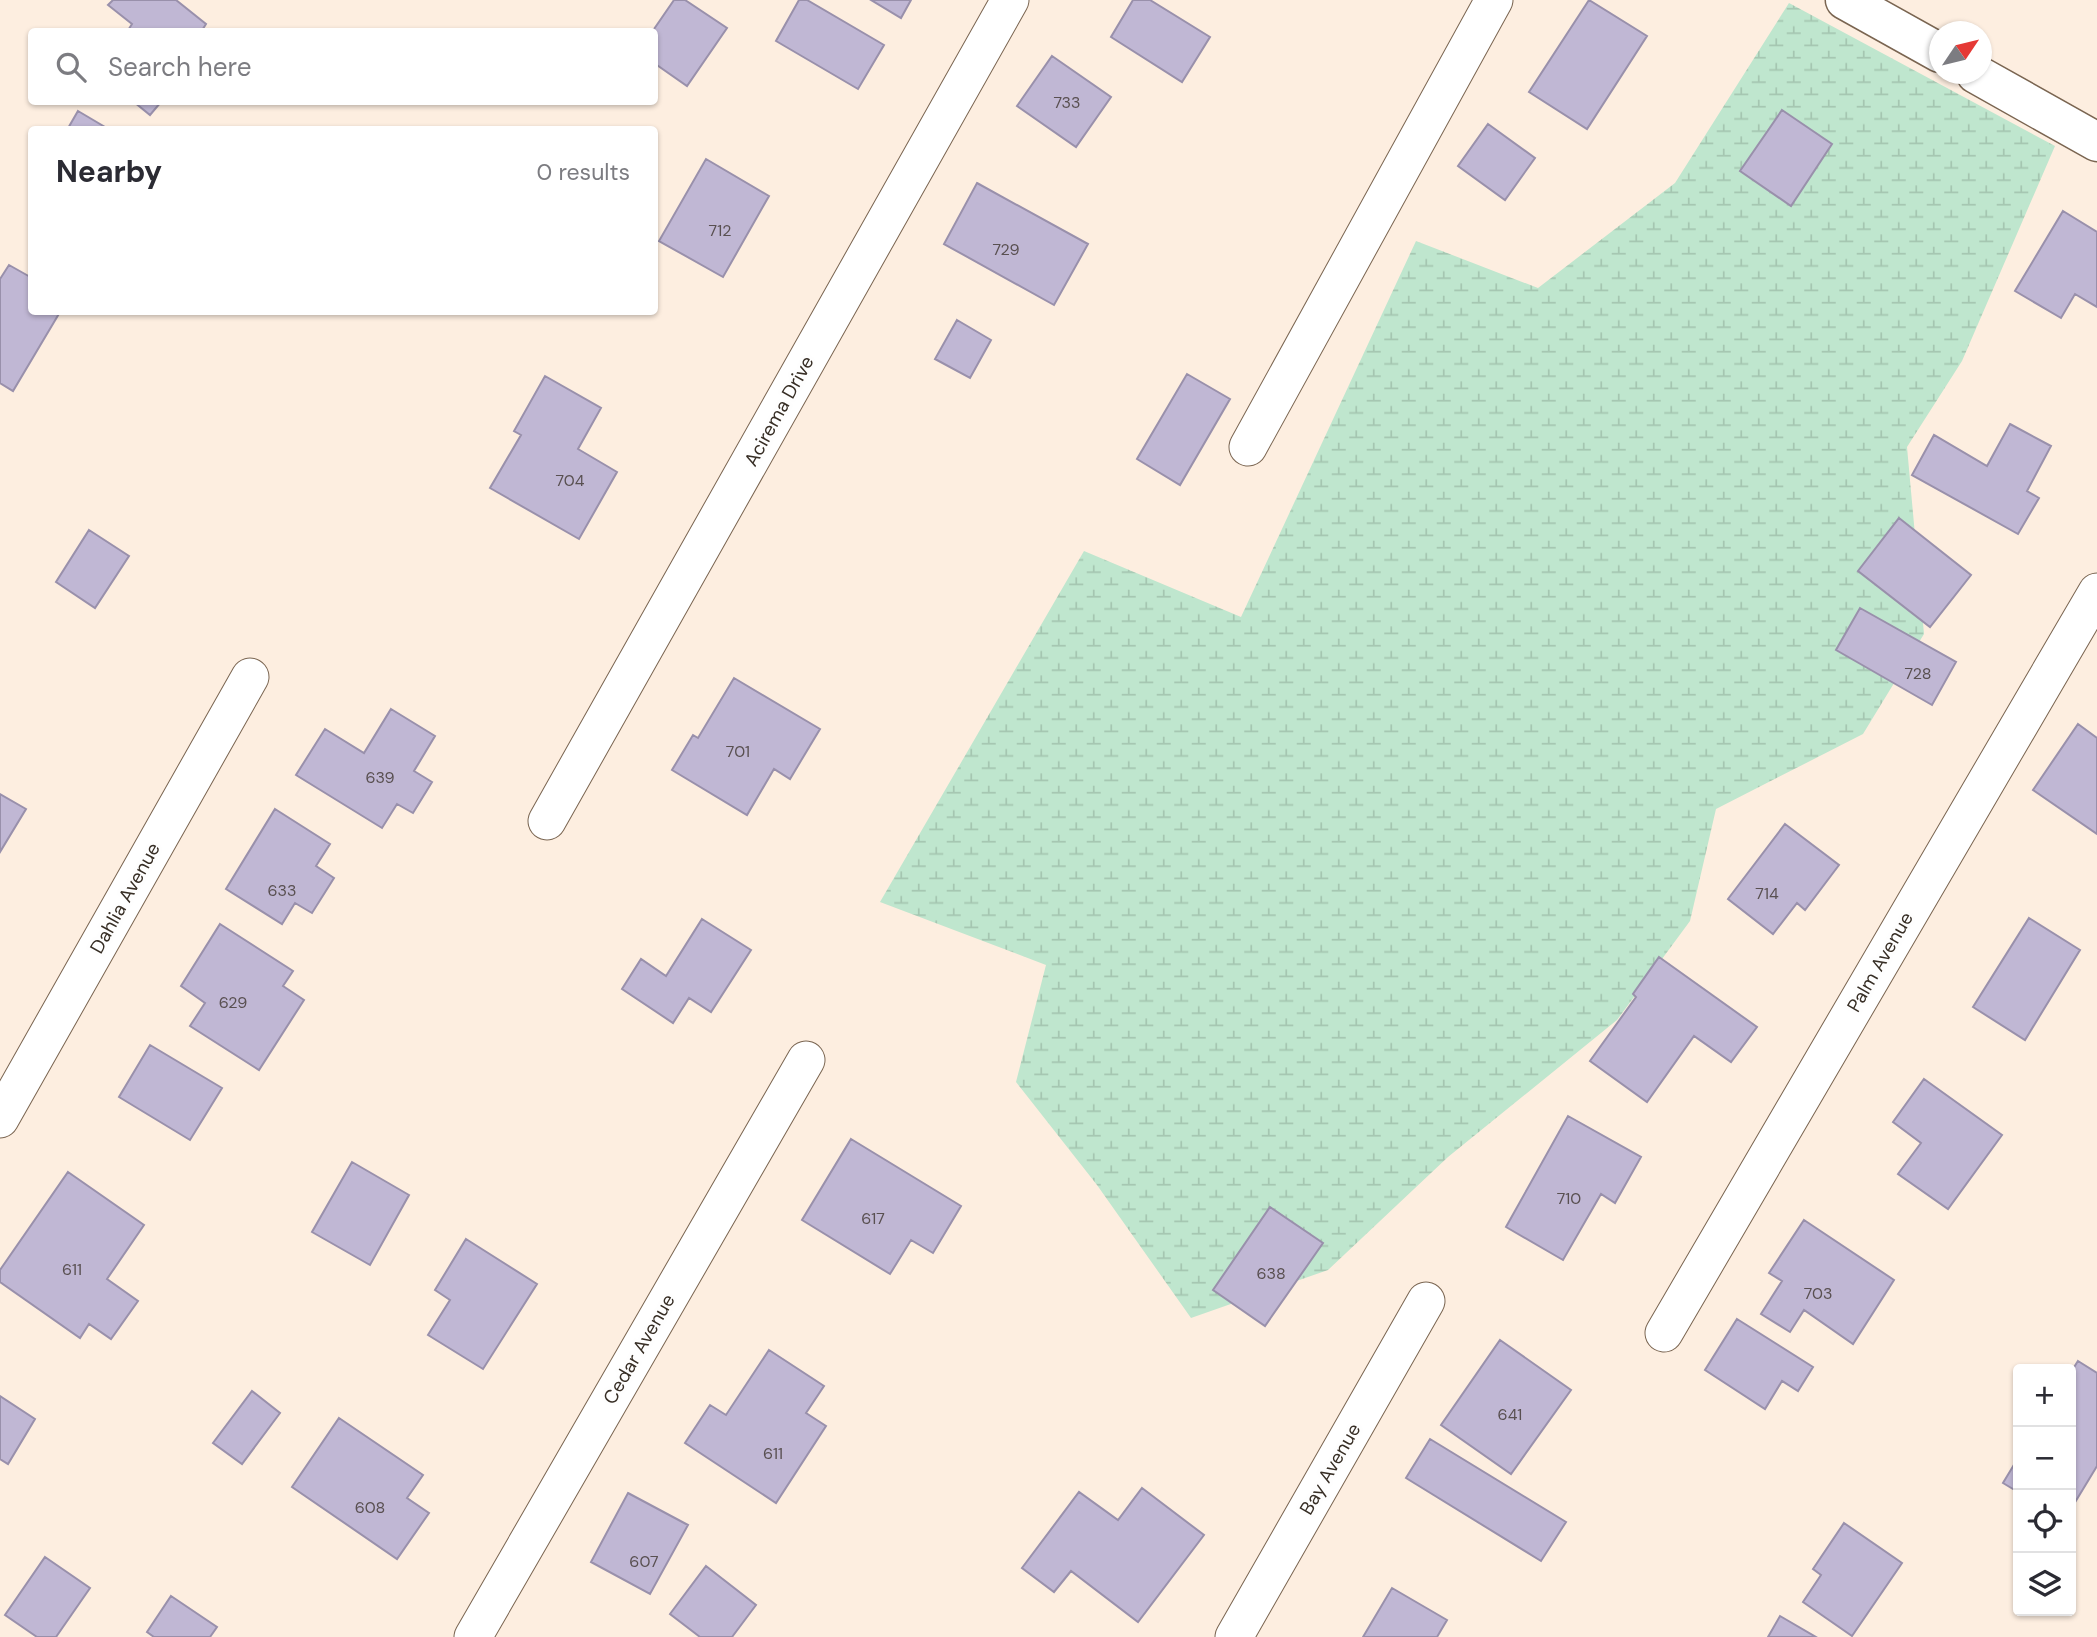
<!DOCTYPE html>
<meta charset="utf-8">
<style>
body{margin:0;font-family:"DM Sans",sans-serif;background:#f7f7f7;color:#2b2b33}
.controls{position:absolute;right:21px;bottom:21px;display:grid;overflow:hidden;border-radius:7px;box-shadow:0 2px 5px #0004}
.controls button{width:63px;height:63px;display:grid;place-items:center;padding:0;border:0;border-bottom:2px solid #e1e1e2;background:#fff;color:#2b2b33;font:35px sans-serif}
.compass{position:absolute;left:1929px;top:21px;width:63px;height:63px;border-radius:50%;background:#fff;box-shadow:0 2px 5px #0004;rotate:55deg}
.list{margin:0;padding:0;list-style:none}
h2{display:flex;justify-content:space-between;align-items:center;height:91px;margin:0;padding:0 28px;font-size:30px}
h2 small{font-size:23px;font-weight:400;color:#7c7c81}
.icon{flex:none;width:38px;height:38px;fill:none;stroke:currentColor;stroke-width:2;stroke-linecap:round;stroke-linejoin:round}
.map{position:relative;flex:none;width:2097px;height:1637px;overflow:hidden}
.search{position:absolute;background:#fff;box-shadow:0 2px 5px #0004;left:28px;top:28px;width:630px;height:77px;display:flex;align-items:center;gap:18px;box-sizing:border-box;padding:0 24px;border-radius:7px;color:#7c7c81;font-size:26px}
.panel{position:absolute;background:#fff;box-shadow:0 2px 5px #0004;left:28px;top:126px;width:630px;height:189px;border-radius:7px}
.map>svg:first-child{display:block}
.wetland{fill:url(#wetland-marsh)}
.building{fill:#c0b7d4;stroke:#9990ab;stroke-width:2}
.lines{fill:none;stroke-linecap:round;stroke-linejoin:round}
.minor-casing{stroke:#7a6551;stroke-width:39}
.tertiary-casing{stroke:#7a6551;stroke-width:41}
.minor{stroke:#fff;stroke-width:37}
.tertiary{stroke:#fff;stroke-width:38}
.labels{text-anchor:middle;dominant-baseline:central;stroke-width:7;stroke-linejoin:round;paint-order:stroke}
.number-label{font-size:16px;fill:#595051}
.street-label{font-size:19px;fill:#372e25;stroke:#fefefe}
</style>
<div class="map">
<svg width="2097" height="1637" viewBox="0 0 2097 1637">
<defs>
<pattern id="wetland-marsh" width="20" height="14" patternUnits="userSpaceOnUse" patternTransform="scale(1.75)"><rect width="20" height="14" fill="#bfe6ce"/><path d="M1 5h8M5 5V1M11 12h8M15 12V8" fill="none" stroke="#a5c6b1"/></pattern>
</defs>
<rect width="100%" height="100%" fill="#fdeee0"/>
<path class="wetland" d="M1789 3 2055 146 1962 361 1907 447 1924 634 1863 734 1716 809 1690 921 1617 1020 1448 1157 1328 1270 1191 1318 1097 1185 1016 1082 1046 965 880 902 1084 551 1241 617 1416 241 1538 288 1675 183Z"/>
<path class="building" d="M113 0H176L206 24 201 32H127L132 24 108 5Z
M674 0H685L727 28 687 86 654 63V32H652Z
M799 0H807L884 45 858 89 776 41Z
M871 0H911L901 18Z
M1133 0H1150L1210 37 1182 82 1111 37Z
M1589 0 1647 36 1587 129 1529 92Z
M1052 56 1111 97 1076 147 1017 106Z
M134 102H161L150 115Z
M1782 110 1832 144 1791 206 1740 171Z
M78 111 110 130H67Z
M1488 124 1535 158 1505 200 1458 166Z
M706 159 769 196 723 277 659 241Z
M977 183 1088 244 1054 305 944 244Z
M2063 211 2097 232V307L2075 294 2061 318 2015 291Z
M9 265 32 278V312H60L13 391 0 383V279Z
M957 320 991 340 970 378 935 359Z
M1187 374 1230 399 1180 485 1137 459Z
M545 376 601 408 578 449 617 472 579 539 490 488 521 435 514 431Z
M2010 424 2051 446 2027 491 2039 498 2018 534 1912 475 1934 435 1987 466Z
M1899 518 1971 575 1930 627 1858 571Z
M89 530 129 556 95 608 56 582Z
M1860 608 1956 662 1932 705 1836 650Z
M734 678 820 729 790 779 774 769 747 815 672 770 693 735 698 738Z
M391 709 435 736 414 771 432 782 413 813 397 804 382 828 296 775 325 729 364 753Z
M2078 724 2097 738V834L2033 790Z
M0 794 26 809 0 852Z
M275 809 330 844 316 866 334 878 312 913 295 903 282 924 226 889Z
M1785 824 1839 865 1805 910 1797 903 1773 934 1728 899Z
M2029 918 2080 950 2025 1040 1973 1007Z
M702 919 751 950 711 1012 689 998 673 1023 622 989 641 959 666 976Z
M220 924 293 971 283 986 304 1000 259 1070 190 1026 205 1003 181 986Z
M1659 957 1757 1027 1731 1062 1694 1036 1647 1102 1590 1061 1636 997 1633 994Z
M150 1045 222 1088 190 1140 119 1097Z
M1924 1079 2002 1135 1948 1209 1898 1174 1921 1143 1893 1122Z
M1568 1116 1641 1157 1615 1203 1601 1194 1563 1260 1506 1227Z
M851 1139 961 1206 933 1253 911 1240 890 1274 802 1220Z
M352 1162 409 1195 370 1265 312 1232Z
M68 1172 144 1225 107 1279 138 1301 111 1339 89 1324 80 1338 0 1282V1270Z
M1270 1207 1323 1243 1265 1326 1213 1290Z
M1804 1220 1894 1280 1853 1344 1804 1310 1790 1332 1761 1314 1782 1281 1769 1273Z
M466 1239 537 1284 483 1369 428 1335 450 1300 435 1290Z
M1737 1319 1813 1367 1798 1391 1782 1381 1765 1409 1705 1370Z
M1500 1340 1571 1390 1511 1474 1441 1425Z
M769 1350 824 1386 806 1413 826 1426 776 1503 685 1443 710 1405 726 1415Z
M2078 1361 2097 1373V1466L2071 1509V1372Z
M252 1391 280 1413 242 1464 213 1443Z
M0 1396 35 1419 8 1464 0 1459Z
M339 1418 423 1475 407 1498 429 1513 397 1559 292 1487Z
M1430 1439 1566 1522 1541 1561 1406 1478Z
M2018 1458V1492L2003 1483Z
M1142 1488 1204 1535 1138 1622 1071 1571 1054 1592 1022 1568 1079 1492 1118 1520Z
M628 1493 688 1525 650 1594 591 1562Z
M1844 1523 1902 1563 1852 1636 1803 1602 1821 1575 1813 1569Z
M45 1557 90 1588 56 1637H37L5 1615Z
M706 1566 756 1605 732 1637H700L670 1614Z
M1392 1588 1447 1620 1437 1637H1363Z
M171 1596 217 1627 210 1637H154L147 1632Z
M1780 1616 1816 1637H1768Z"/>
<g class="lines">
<defs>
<path id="minor" d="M1248 447 1494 0
M547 821 1010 0
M0 1119 250 677
M1664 1333 2097 592
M473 1637 806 1060
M1234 1637 1426 1301"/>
<path id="tertiary" d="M1845 0 1940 53
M1976 74 2097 142"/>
</defs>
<use href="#minor" class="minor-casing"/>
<use href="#tertiary" class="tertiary-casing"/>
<use href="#minor" class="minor"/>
<use href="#tertiary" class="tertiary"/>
</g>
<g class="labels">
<g class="number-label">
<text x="1067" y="102">733</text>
<text x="720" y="230">712</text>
<text x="1006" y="249">729</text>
<text x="570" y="480">704</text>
<text x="1918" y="673">728</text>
<text x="738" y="751">701</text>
<text x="380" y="777">639</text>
<text x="282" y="890">633</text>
<text x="1767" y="893">714</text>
<text x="233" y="1002">629</text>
<text x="1569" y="1198">710</text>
<text x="873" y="1218">617</text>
<text x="72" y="1269">611</text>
<text x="1271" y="1273">638</text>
<text x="1818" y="1293">703</text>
<text x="1510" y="1414">641</text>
<text x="773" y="1453">611</text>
<text x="370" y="1507">608</text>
<text x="644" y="1561">607</text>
</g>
<g class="street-label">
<text transform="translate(779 411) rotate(-61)">Acirema Drive</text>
<text transform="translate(125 898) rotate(-61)">Dahlia Avenue</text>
<text transform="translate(1880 962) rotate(-60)">Palm Avenue</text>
<text transform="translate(639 1349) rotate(-60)">Cedar Avenue</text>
<text transform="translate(1330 1469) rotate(-60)">Bay Avenue</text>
</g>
</g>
</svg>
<div class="controls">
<button>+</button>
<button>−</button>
<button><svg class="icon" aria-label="locate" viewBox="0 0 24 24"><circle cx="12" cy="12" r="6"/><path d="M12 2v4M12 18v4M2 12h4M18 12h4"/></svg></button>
<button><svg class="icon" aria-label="layers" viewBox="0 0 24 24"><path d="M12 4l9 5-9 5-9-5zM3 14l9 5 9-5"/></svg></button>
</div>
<svg class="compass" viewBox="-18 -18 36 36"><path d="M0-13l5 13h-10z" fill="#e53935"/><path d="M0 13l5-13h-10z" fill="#7c7c81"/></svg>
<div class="search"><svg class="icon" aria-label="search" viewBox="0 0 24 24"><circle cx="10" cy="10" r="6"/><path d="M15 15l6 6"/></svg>Search here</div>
<section class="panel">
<h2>Nearby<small>0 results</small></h2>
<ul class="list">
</ul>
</section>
</div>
